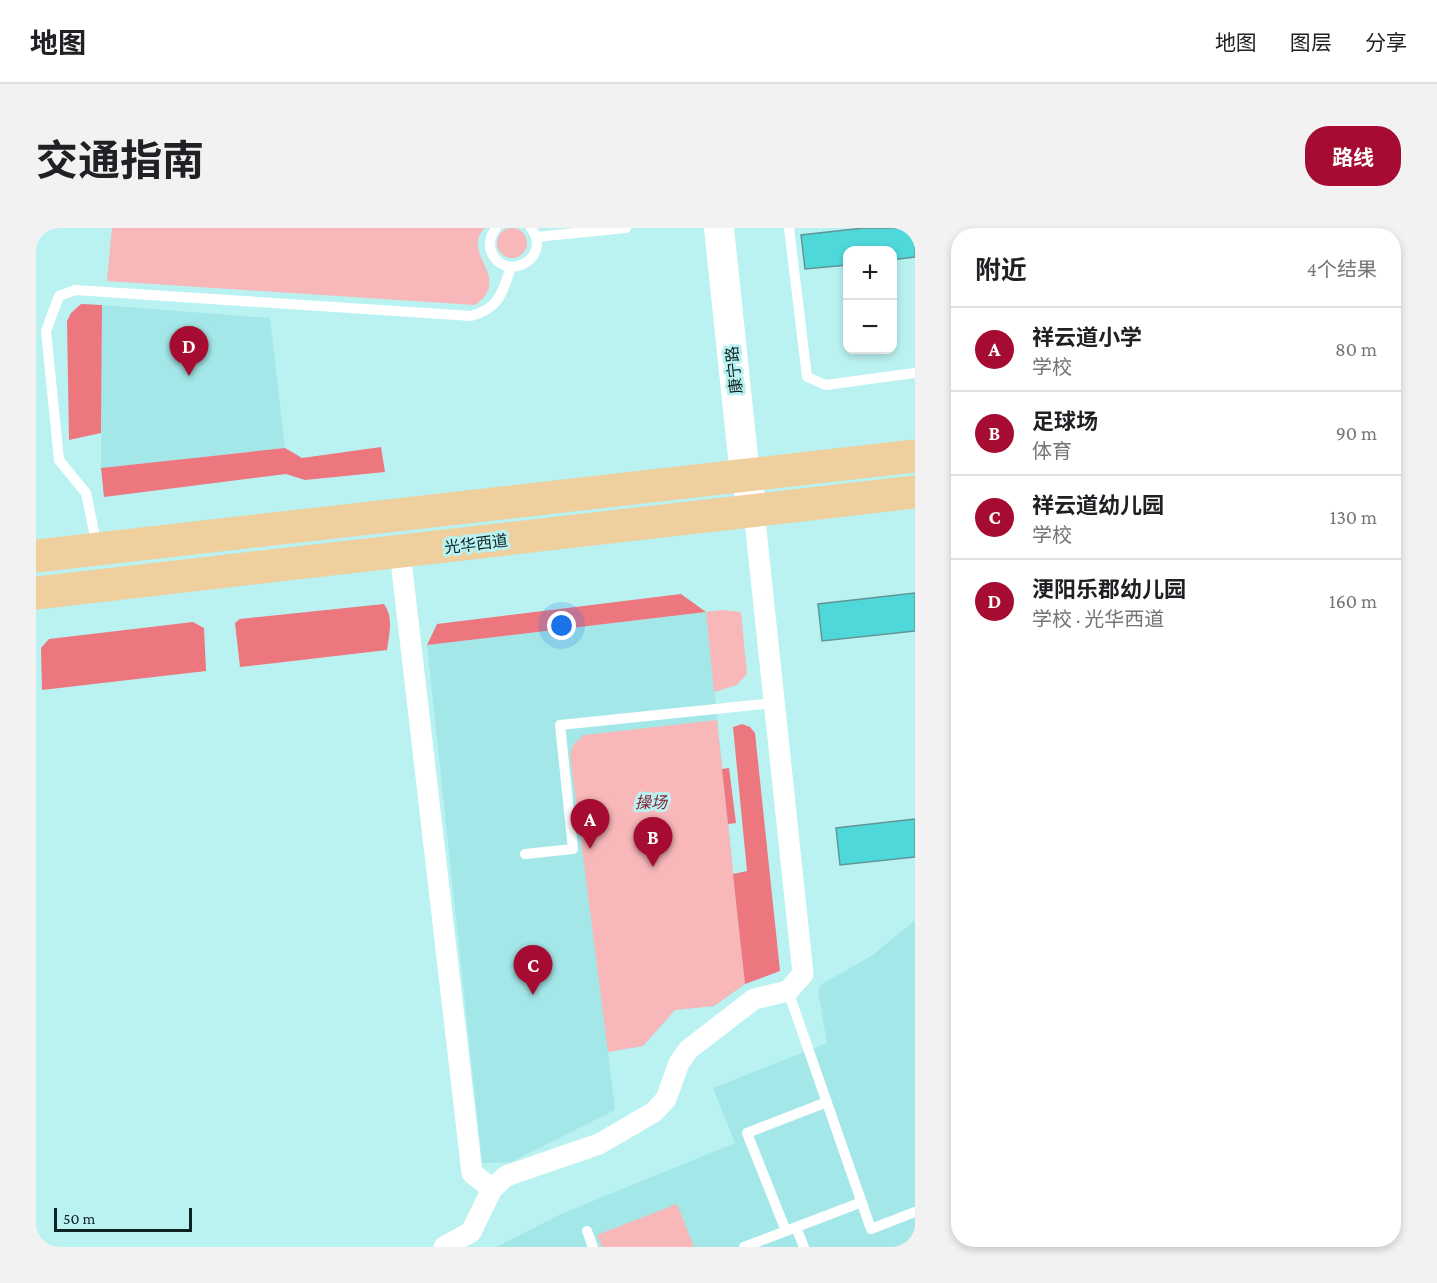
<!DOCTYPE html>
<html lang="zh">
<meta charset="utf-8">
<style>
body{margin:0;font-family:"Crimson Pro","Noto Sans SC",serif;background:#f2f2f2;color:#202124}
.controls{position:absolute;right:18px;top:18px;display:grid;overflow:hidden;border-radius:12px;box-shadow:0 3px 9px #0003}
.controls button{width:54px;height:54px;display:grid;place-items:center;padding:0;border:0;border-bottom:2px solid #e0e0e0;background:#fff;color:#202124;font:30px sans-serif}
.scale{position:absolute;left:18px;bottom:15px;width:138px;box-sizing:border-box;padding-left:6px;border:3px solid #0c2223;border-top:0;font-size:16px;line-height:21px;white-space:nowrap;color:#0c2223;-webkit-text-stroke:4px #baf2f2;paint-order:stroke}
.you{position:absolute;left:526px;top:398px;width:21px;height:21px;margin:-15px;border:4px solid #fff;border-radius:50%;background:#1a73e8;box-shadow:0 0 0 9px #1a73e833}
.badge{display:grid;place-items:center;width:39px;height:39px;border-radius:50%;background:#a60b32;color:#fff;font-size:20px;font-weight:700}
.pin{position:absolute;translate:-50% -50px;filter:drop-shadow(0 2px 3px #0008)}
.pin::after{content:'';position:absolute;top:32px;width:21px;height:18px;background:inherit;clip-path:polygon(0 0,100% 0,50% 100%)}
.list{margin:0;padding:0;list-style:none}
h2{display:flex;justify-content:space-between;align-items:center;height:78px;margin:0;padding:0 24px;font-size:26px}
h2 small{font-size:20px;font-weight:400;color:#757577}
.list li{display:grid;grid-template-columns:39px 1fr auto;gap:18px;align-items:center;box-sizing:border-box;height:84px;padding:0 24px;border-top:2px solid #e0e0e0}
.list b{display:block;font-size:22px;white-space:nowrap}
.list p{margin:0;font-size:20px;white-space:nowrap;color:#757577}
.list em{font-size:20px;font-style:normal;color:#757577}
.map{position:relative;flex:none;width:879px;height:1019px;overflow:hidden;border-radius:24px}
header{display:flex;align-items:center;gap:36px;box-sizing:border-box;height:84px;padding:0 30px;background:#fff;border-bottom:2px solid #e0e0e0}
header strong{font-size:28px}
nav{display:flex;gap:33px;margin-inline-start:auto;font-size:21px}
.intro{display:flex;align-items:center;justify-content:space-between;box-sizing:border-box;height:144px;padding:0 36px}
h1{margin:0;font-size:42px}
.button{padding:15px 27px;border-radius:24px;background:#a60b32;color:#fff;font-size:21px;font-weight:700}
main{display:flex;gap:36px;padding:0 36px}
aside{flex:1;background:#fff;border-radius:24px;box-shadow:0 3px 9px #0003}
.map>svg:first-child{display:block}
.built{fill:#a4e7e8}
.green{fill:#f8b7b8}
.forest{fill:#ed777f}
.building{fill:#4fd8da;stroke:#619697;stroke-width:1.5}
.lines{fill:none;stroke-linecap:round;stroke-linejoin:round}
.service{stroke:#fff;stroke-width:10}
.minor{stroke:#fff;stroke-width:21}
.secondary{stroke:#fff;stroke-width:30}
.primary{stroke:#eecf9d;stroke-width:33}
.labels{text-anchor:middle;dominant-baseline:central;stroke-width:6;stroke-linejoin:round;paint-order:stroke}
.street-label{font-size:16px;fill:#0c2223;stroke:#baf2f2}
.park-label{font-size:16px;font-style:italic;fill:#891f30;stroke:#baf2f2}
</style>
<header>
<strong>地图</strong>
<nav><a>地图</a><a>图层</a><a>分享</a></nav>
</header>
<div class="intro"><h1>交通指南</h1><a class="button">路线</a></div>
<main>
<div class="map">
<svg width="879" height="1019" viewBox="0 0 879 1019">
<rect width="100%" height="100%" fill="#baf2f2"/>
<path class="built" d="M66 77 234 90 249 220 65 240Z
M670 384 709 756 678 778 639 782 607 818 572 824 579 882 475 934 446 935 391 417Z
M879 692V1019H460L525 986 699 915 677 860 791 815 782 762 786 756 837 727Z"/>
<path class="green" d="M76 0H449C423 26 478 49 439 77L71 53Z
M461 15a15 15 0 1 1 30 0a15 15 0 1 1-30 0Z
M686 382 705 384 711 446 701 457 678 464 670 384Z
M681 492 709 756 678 778 639 782 607 818 572 824 534 526 537 517 548 507Z
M641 976 658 1019H566L561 1007Z"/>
<path class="forest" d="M45 76 66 77 65 205 33 212 31 93 35 85Z
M345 219 349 244 269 252 250 246 68 269 65 240 249 220 266 230Z
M645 366 670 384 391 417 401 396Z
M348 376C358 390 353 406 351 422L204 439 199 395 204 391Z
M157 394 168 400 170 443 6 462 5 420 13 411Z
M706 496 714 499 719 505 744 743 709 756 697 646 711 643 697 499Z
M693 540 700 595 692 596 686 541Z"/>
<path class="building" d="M828 0H879V29L856 32V22H812V37L769 41 765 7Z
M879 365V403L786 413 782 376Z
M879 591V629L804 637 800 600Z"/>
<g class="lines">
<path class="service" d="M460 0C455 7 452 14 455 23 467 56 518 31 495 0
M753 0 771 149 790 157 879 145
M500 9 590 0
M61 318 50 265 23 232 10 103 23 68 39 62 435 88C464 80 466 65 475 39
M489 626 537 621 524 497 738 475
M752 763 835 1001 879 984
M760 999 768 1019
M551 1003 557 1019
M750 1003 711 905 791 874
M708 1019 826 974"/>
<path class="minor" d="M364 324 436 945 456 961
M408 1019 435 1004 456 961 470 948 563 916 618 884 630 871 643 835 652 822 718 771 752 763 767 746 718 283"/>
<path class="secondary" d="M683 0 709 248 718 283"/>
<path class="primary" d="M0 328 879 228
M0 365 879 264"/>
</g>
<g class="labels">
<g class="street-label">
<text transform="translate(698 142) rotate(-96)">康宁路</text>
<text transform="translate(440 316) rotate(-7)">光华西道</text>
</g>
<g class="park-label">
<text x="615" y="574">操场</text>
</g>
</g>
</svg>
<div class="controls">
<button>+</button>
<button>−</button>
</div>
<div class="scale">50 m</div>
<div class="you"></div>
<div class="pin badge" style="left:554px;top:621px">A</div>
<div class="pin badge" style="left:617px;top:639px">B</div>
<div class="pin badge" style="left:497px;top:767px">C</div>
<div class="pin badge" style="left:153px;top:148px">D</div>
</div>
<aside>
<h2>附近<small>4个结果</small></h2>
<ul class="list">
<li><span class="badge">A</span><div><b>祥云道小学</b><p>学校</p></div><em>80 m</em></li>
<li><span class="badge">B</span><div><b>足球场</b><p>体育</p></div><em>90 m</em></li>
<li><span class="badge">C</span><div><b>祥云道幼儿园</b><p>学校</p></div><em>130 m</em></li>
<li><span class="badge">D</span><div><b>浭阳乐郡幼儿园</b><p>学校 · 光华西道</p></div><em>160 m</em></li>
</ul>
</aside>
</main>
